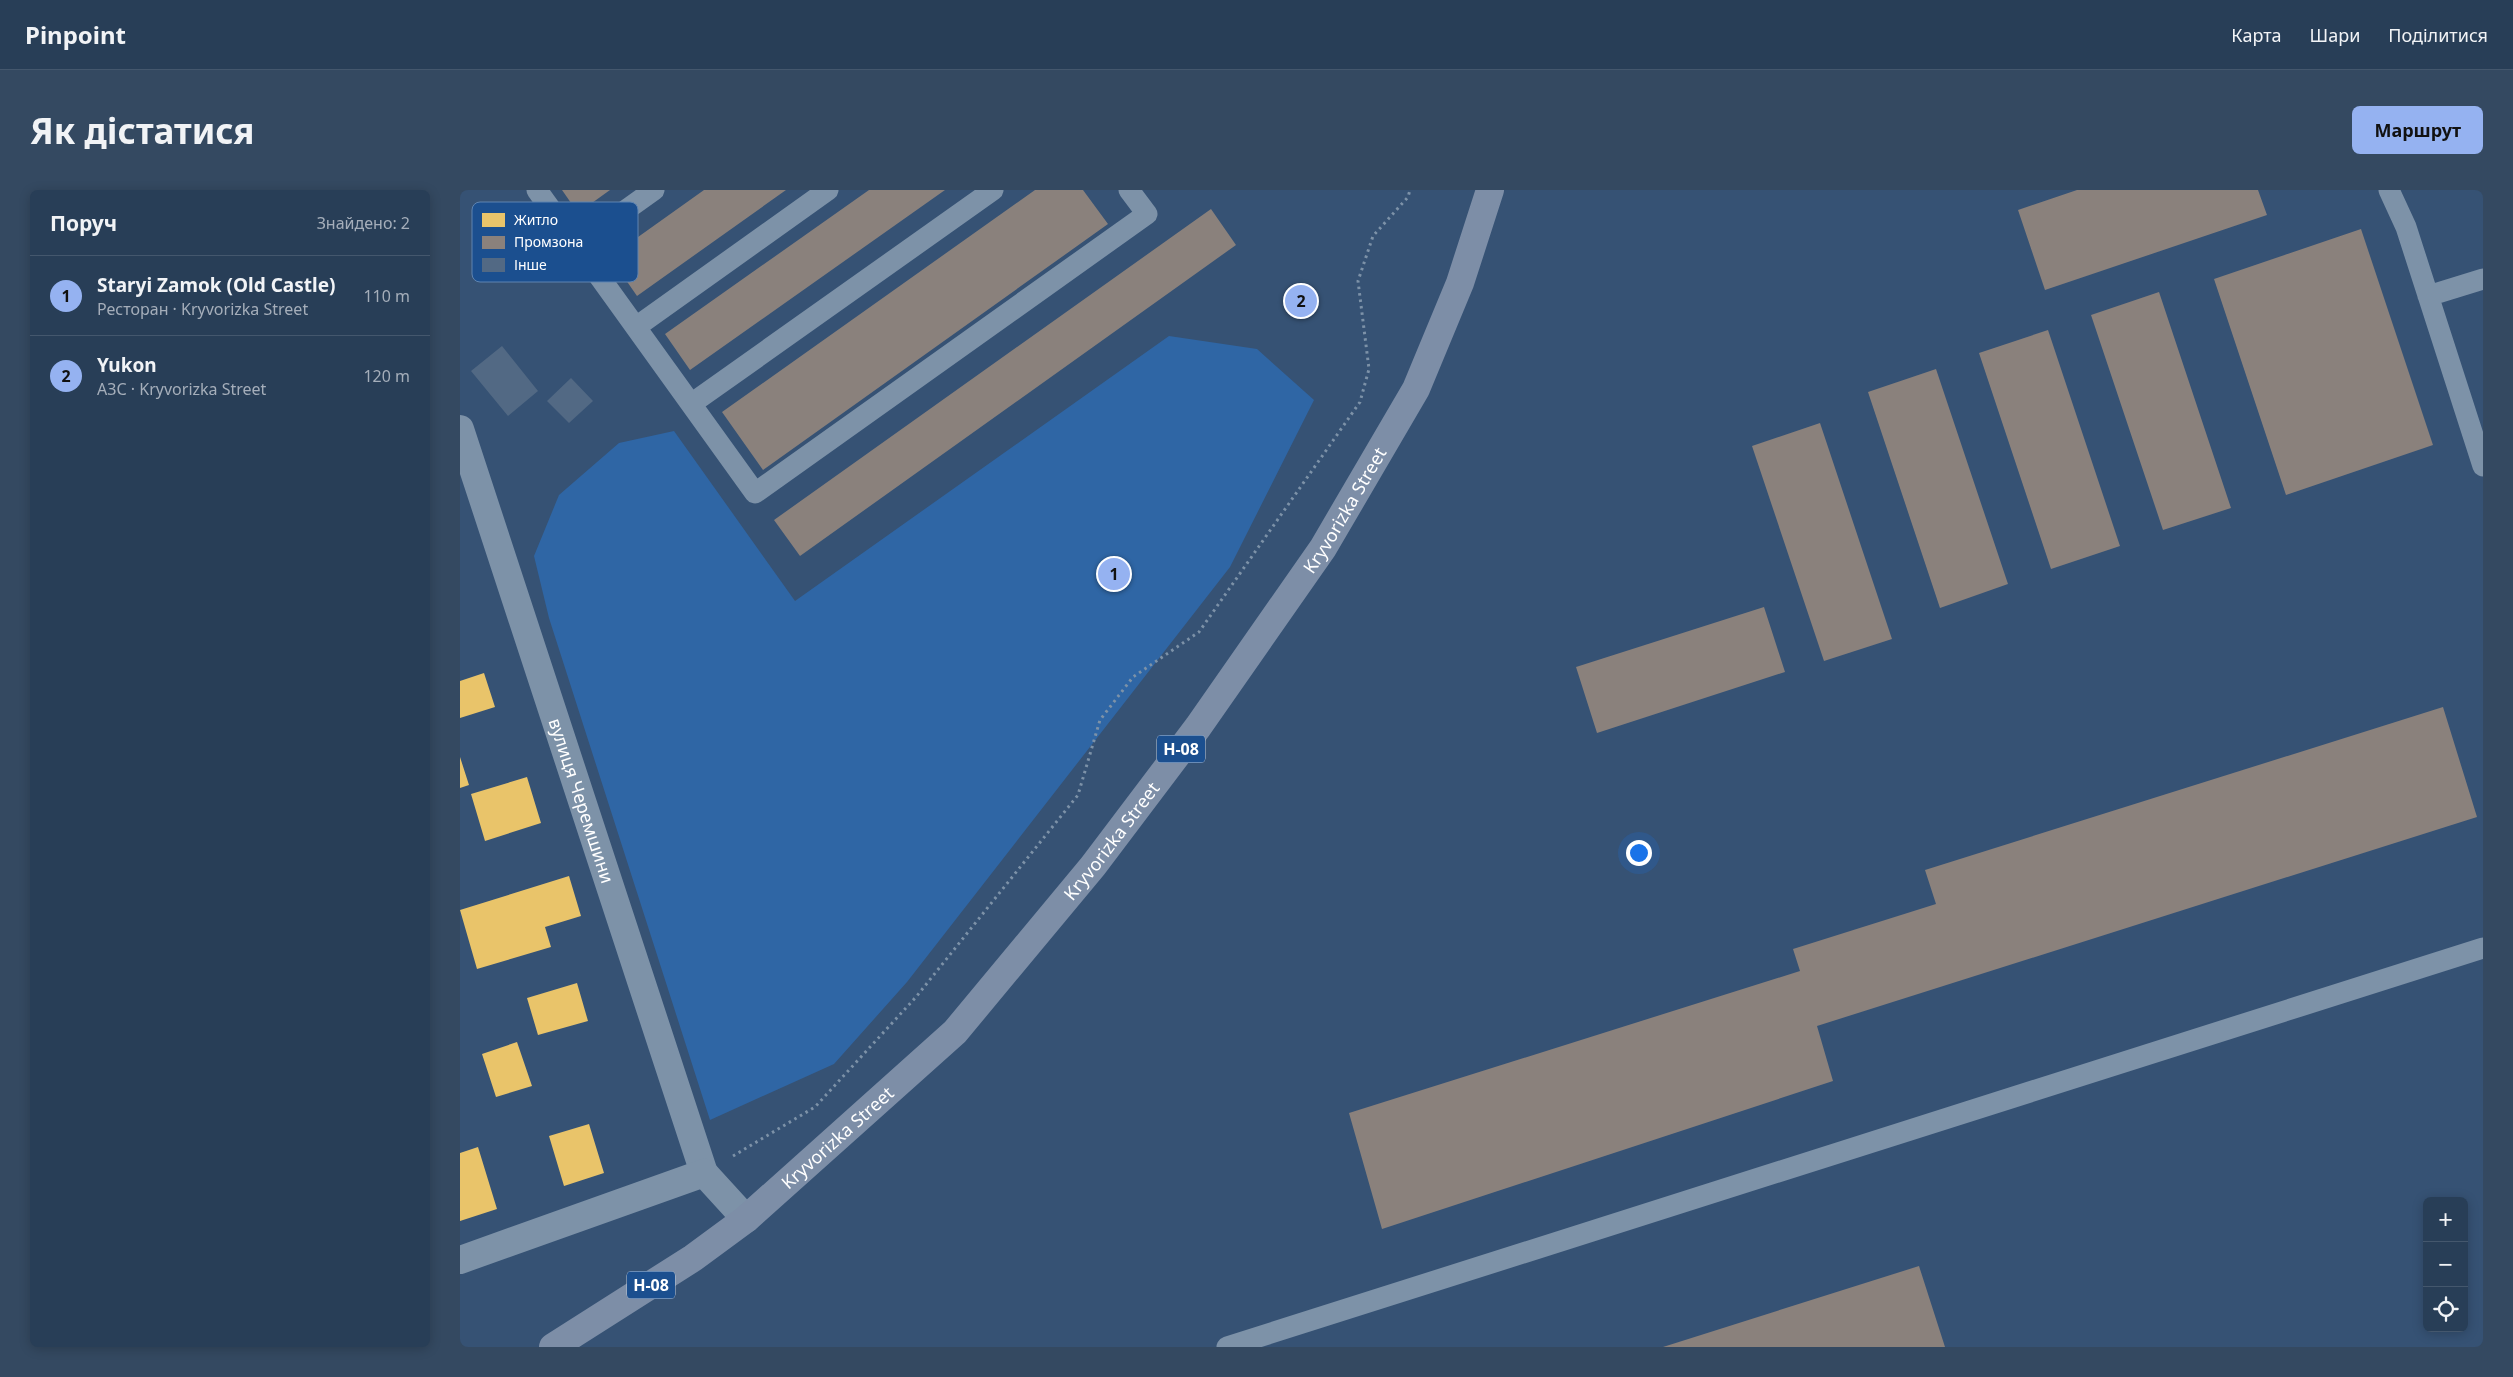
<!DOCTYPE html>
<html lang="uk">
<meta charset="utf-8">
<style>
body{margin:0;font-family:"Noto Sans",sans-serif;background:#344961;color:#f1f3f6}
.controls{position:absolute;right:15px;bottom:15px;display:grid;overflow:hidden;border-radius:8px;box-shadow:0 2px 12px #0003}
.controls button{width:45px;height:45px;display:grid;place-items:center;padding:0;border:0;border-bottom:1px solid #44576d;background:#283e57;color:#f1f3f6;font:25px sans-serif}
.you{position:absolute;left:1178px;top:662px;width:18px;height:18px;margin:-12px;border:4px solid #fff;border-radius:50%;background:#1a73e8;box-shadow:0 0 0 8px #1a73e833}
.badge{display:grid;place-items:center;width:32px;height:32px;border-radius:50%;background:#95b2f1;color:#111;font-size:16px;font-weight:700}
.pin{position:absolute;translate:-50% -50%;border:2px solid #fff;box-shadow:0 1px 5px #0006}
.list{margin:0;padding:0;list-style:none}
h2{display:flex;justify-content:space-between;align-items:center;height:65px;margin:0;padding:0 20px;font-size:21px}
h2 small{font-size:16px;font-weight:400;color:#a5aeba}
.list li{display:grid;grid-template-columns:32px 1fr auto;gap:15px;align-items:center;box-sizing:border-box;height:80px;padding:0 20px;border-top:1px solid #44576d}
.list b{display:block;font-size:19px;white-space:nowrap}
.list p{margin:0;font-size:16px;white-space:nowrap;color:#a5aeba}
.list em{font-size:16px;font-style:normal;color:#a5aeba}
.icon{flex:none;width:28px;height:28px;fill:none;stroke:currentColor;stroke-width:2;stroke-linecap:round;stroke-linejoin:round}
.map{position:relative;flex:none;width:2023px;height:1157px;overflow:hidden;border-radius:8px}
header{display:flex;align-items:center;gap:30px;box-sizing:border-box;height:70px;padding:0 25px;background:#283e57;border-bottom:1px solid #44576d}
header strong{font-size:24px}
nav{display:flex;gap:28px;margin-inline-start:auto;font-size:18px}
.intro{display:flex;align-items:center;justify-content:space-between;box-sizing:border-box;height:120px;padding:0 30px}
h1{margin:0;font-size:35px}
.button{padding:12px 22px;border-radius:8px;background:#95b2f1;color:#111;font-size:18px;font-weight:700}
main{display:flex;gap:30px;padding:0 30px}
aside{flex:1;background:#283e57;border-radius:8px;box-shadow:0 2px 12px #0003}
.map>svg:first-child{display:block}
.green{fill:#2f66a5}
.homes{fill:#e9c46a}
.industry{fill:#8a817c}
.building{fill:#526984}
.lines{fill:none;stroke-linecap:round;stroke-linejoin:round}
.path{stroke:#7d92a8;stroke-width:3;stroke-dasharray:2.5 4;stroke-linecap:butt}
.service{stroke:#7d92a8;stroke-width:21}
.minor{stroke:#7d92a8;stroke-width:28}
.primary{stroke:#7d8ea7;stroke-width:28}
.labels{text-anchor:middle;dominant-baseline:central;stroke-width:5;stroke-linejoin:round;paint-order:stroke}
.shield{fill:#1b4f8f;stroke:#bbcadd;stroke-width:1}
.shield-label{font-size:16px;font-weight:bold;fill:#fff}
.street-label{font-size:18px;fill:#fff;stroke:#1b4f8f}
.key{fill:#1b4f8f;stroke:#5f84b1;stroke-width:1}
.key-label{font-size:14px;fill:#fff}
</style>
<header>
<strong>Pinpoint</strong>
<nav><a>Карта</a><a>Шари</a><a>Поділитися</a></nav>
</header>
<div class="intro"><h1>Як дістатися</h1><a class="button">Маршрут</a></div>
<main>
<aside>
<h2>Поруч<small>Знайдено: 2</small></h2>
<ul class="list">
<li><span class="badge">1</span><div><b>Staryi Zamok (Old Castle)</b><p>Ресторан · Kryvorizka Street</p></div><em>110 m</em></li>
<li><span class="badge">2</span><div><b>Yukon</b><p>АЗС · Kryvorizka Street</p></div><em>120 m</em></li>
</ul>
</aside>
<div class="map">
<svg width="2023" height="1157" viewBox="0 0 2023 1157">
<rect width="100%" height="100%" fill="#365274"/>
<path class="green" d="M709 146 797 159 854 210 770 377 447 792 374 874 250 930 89 428 74 366 99 305 159 253 214 241 335 411Z"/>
<path class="homes" d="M24 483 35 517 0 528V491Z
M0 567 9 595 0 598Z
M67 587 81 633 25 651 11 604Z
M109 686 121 726 85 737 91 757 17 779 0 720Z
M117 793 128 831 78 845 67 808Z
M57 852 72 896 36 907 22 864Z
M129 934 144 983 104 996 89 946Z
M18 957 37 1019 0 1031V963Z"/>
<path class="industry" d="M102 0H150L118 23Z
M244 0H326L177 106 150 67Z
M409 0H485L230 180 205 144Z
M575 0H623L648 34 303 280 262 222Z
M1617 0H1798L1807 25 1585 100 1558 20Z
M751 19 776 55 340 366 314 330Z
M1901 39 1973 255 1826 305 1754 89Z
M1699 102 1771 318 1703 340 1631 125Z
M1588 140 1660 356 1591 379 1519 163Z
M1476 179 1548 394 1480 418 1408 202Z
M1360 233 1432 449 1364 471 1292 256Z
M1304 417 1325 482 1137 543 1116 477Z
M1983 517 2017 627 1357 836 1373 891 922 1039 889 923 1340 781 1333 759 1476 714 1465 680Z
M1459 1076 1485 1157H1203Z"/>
<path class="building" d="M42 156 78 201 48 226 11 181Z
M111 188 133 211 109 233 87 211Z"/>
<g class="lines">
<path class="path" d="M273 966 355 917 456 807 618 605 640 530 673 487 739 442 900 212 909 179 898 91 913 46 948 7 950 0"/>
<path class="service" d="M77 0 295 303 687 24 669 0
M1929 0 1946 37 2023 276
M117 55 194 0
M1968 106 2023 89
M176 137 368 0
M231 214 533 0
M767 1157 2023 758"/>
<g class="minor">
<path id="s1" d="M0 239 244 983"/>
<path d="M0 1070 244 983 286 1029"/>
</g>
<path class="primary" id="s2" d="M93 1157 233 1068 286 1029 495 842 633 676 738 537 863 358 956 199 1000 93 1030 0"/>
</g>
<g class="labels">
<g class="shield">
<rect x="697" y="545.5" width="48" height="27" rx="4"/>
<rect x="167" y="1081.5" width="48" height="27" rx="4"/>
</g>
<g class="shield-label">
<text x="721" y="559">Н-08</text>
<text x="191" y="1095">Н-08</text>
</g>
<g class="street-label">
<text stroke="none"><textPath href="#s2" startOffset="1164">Kryvorizka Street</textPath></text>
<text stroke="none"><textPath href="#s1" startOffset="391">вулиця Черемшини</textPath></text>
<text stroke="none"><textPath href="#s2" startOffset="759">Kryvorizka Street</textPath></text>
<text stroke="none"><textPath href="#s2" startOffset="354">Kryvorizka Street</textPath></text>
</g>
</g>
<rect x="12" y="12" width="166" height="80" rx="8" class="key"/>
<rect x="22" y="23" width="23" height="14" fill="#e9c46a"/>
<rect x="22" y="46" width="23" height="13" fill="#8a817c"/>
<rect x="22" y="68" width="23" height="14" fill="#526984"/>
<g class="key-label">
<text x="54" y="35">Житло</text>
<text x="54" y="57">Промзона</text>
<text x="54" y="80">Інше</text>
</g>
</svg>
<div class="controls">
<button>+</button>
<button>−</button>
<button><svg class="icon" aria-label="locate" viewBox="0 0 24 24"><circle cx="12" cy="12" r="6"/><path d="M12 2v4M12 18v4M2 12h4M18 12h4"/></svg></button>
</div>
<div class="you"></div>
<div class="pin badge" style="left:654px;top:384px">1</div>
<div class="pin badge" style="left:841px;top:111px">2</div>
</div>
</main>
